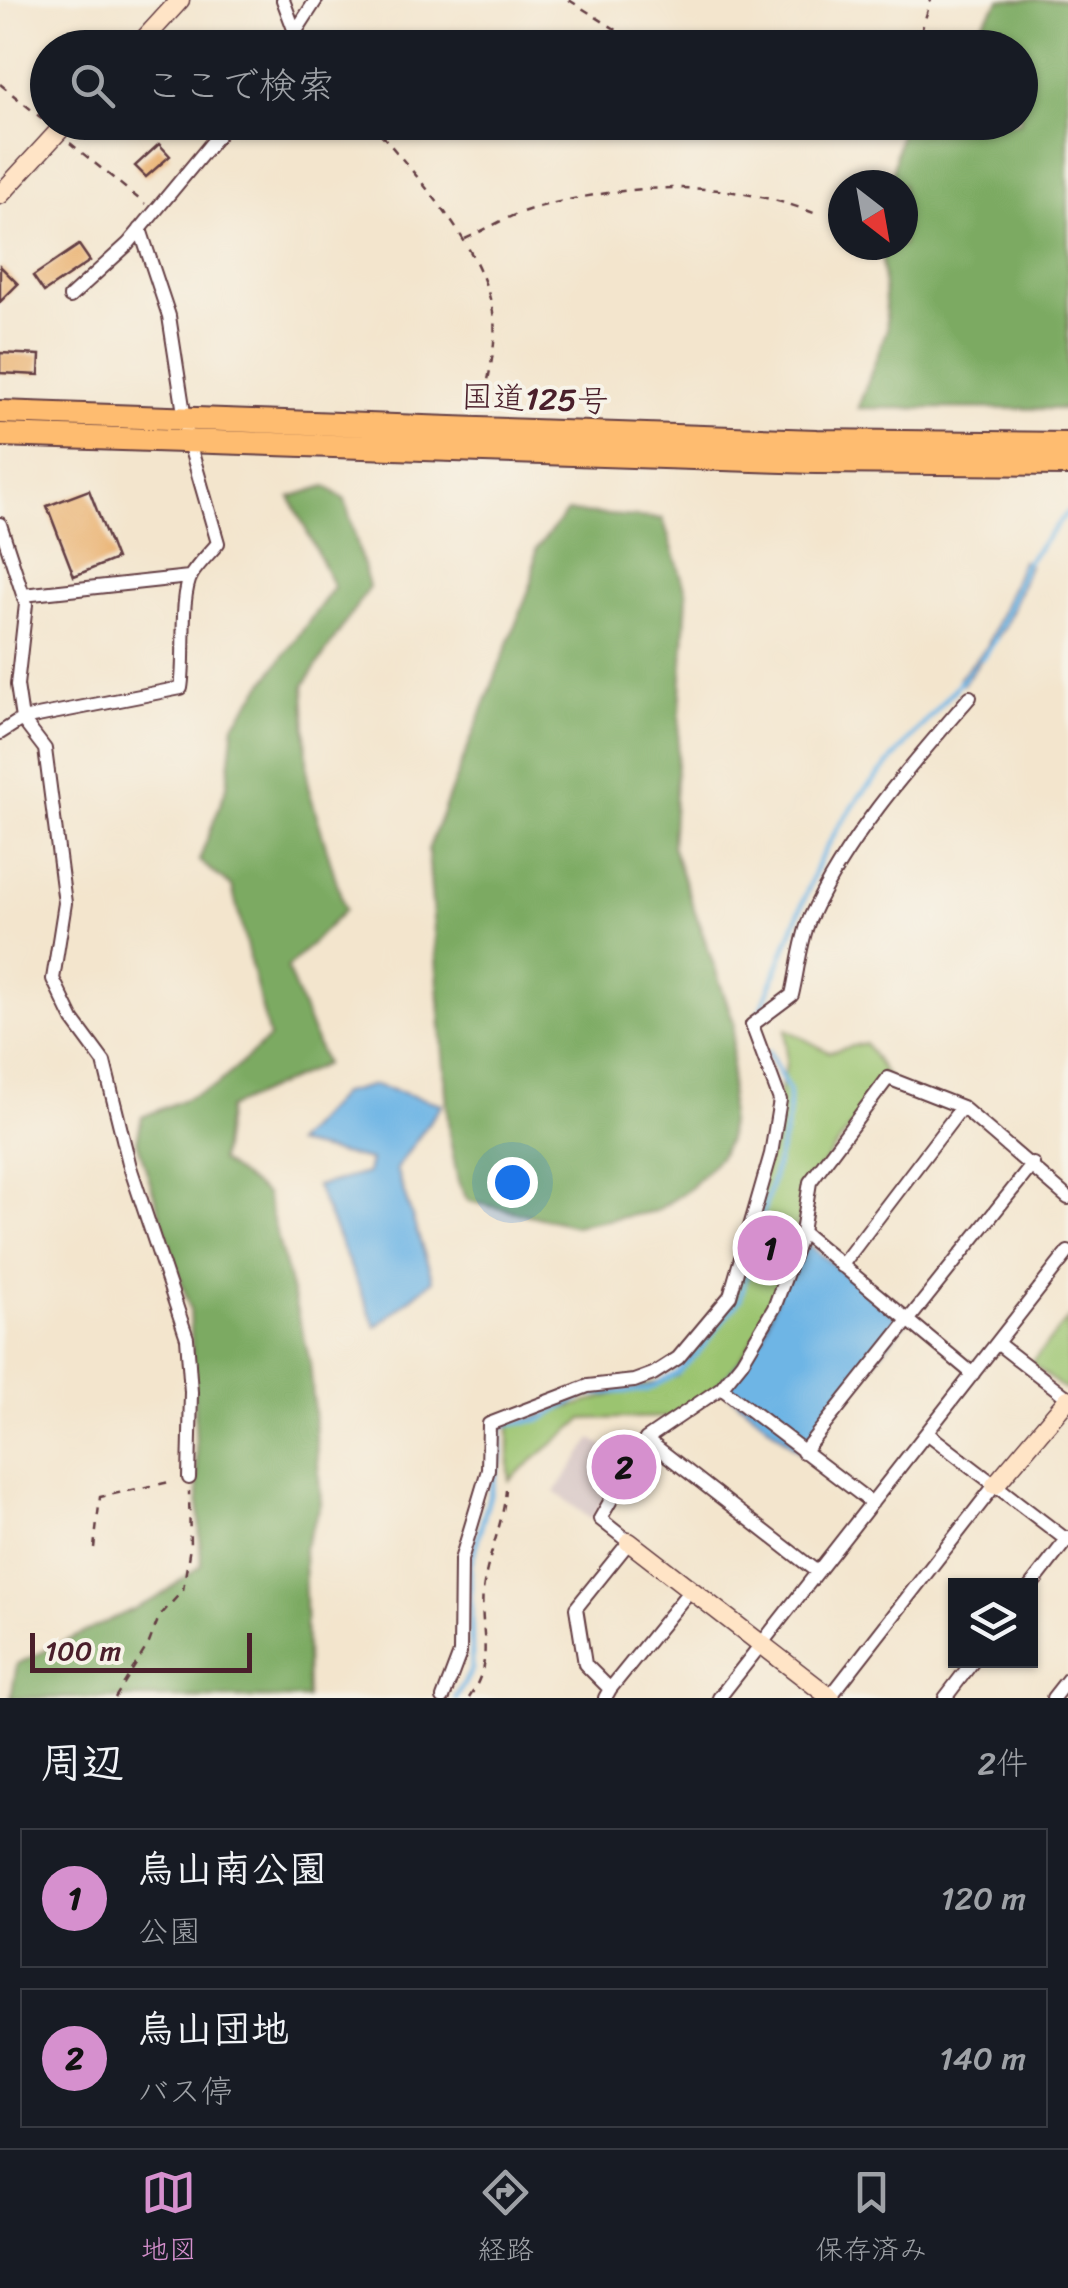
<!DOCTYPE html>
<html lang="ja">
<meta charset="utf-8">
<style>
body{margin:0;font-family:Sriracha,"Klee One",sans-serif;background:#20242c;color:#f1f3f6}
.controls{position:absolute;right:30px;bottom:30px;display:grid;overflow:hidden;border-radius:0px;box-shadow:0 2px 8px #0004}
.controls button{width:90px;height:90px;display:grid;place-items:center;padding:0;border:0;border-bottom:2px solid #363941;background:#171b24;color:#f1f3f6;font:50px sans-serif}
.compass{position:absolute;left:828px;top:170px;width:90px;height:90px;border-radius:50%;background:#171b24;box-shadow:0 2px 8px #0004;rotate:149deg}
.scale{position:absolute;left:30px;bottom:25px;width:222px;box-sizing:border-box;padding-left:10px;border:5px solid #4a1f2b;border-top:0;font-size:28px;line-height:35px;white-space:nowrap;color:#4a1f2b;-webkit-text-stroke:8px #f7f3e8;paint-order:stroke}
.you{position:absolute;left:512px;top:1182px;width:35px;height:35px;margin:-25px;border:8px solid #fff;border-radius:50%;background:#1a73e8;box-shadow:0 0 0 15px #1a73e833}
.badge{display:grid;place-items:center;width:65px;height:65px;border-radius:50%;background:#d690ce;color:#111;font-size:32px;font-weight:700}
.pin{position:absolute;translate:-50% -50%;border:5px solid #fff;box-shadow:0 2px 10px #0006}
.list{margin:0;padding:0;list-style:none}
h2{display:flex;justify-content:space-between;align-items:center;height:130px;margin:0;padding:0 40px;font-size:42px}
h2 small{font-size:32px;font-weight:400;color:#9ea1a6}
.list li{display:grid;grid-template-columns:65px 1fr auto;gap:30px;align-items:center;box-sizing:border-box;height:140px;margin:0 20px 20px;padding:0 20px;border:2px solid #363941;border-radius:0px}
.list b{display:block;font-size:38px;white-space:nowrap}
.list p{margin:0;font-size:32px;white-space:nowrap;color:#9ea1a6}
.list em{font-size:32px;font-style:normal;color:#9ea1a6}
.icon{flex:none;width:55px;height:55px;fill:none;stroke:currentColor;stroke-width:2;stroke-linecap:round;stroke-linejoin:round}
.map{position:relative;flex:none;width:1068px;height:1698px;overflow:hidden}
.search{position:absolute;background:#171b24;box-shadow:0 2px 8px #0004;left:30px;right:30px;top:30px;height:110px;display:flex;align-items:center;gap:25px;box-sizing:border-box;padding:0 35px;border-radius:55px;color:#9ea1a6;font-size:38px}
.sheet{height:450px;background:#171b24}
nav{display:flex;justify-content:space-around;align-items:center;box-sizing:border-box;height:140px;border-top:2px solid #363941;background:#171b24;font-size:28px;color:#9ea1a6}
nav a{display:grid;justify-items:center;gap:5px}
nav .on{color:#d690ce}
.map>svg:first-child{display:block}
.industrial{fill:#d2bfc0}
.green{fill:#9bc470;stroke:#72724e;stroke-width:2.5}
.forest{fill:#7caa62;stroke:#636446;stroke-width:2.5}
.water{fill:#6eb5e5;stroke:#5c6a88;stroke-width:2.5}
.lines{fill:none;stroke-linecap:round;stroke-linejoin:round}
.stream{stroke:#6eb5e5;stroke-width:5}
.building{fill:#e9ae6b}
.street-casing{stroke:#633d43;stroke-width:16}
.secondary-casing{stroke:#633d43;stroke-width:21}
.highway-casing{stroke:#633d43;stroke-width:26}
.path{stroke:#633d43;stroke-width:2.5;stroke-dasharray:8 8;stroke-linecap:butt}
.street{stroke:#fff;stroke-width:12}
.secondary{stroke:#ffe4c6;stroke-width:18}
.highway{stroke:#febc70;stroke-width:22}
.labels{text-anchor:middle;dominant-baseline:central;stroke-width:8;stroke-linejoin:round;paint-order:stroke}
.street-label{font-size:32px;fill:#4a1f2b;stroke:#f7f3e8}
</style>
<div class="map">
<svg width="1068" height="1698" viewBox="0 0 1068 1698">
<rect width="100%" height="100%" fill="#f7f3e8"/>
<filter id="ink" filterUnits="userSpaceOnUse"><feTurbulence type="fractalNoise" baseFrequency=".01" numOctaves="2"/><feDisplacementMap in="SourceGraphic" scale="20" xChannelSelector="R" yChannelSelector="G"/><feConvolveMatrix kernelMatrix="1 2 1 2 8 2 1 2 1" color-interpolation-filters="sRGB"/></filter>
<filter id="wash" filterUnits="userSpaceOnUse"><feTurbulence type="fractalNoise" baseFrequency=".0048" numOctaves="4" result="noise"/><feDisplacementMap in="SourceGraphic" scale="40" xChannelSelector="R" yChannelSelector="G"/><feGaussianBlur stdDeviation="2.25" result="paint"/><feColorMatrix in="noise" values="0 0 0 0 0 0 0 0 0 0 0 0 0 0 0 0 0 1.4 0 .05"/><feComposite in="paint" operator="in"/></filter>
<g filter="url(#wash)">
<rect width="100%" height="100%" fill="#f3e5cd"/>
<path class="industrial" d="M592 1439 627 1460 592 1520 555 1492Z"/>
<path class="green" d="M786 1029 829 1052 865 1043 888 1078 810 1181 774 1308 721 1388 678 1417 583 1419 509 1480V1425L677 1376 737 1274 786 1065Z
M1068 1319V1388L1065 1390 1031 1363Z"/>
<path class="forest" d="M1000 0H1068V409L858 408 887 329 881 245H903V185H890L902 123 1020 122V48L963 47Z
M326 486 345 500 369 587 304 685 308 786 345 910 287 968 325 1064 228 1108 220 1161 266 1194 310 1361 321 1504 304 1548 307 1698H11L17 1664 157 1598 201 1565 190 1309 137 1141 142 1117 216 1086 269 1038 232 887 199 861 227 786 234 724 334 587 290 497Z
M567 512 663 519 687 594 672 846 734 1023 728 1140 720 1156 689 1189 656 1211 575 1226 468 1201 458 1182 449 1134 428 850 532 582 536 549Z"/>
<path class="water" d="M1022 561 1029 566 1005 627 963 684 959 678 987 647Z
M374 1085 442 1104 396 1169 433 1280 376 1327 316 1186 367 1173 370 1160 294 1144 342 1093Z
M798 1236 905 1323 800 1452 718 1385 763 1336Z"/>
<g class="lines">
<path class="stream" d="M1022 568 1068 512
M982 658 996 639
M760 1013 819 861 838 828 861 795 965 677
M456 1698 472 1669 470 1566 501 1455 500 1426 542 1419 586 1394 646 1390 676 1374 697 1354 740 1299 788 1121 789 1091 768 1052"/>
</g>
<g id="blocks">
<path class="building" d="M159 144 170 156 146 177 135 166Z
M79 245 90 261 44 292 33 276Z
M0 266 18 284 0 302Z
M0 353 40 355 39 375 0 373Z
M89 490 116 559 74 576 47 506Z"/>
</g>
</g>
<g filter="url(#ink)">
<use href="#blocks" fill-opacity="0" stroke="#633d43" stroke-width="2.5"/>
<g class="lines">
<defs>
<path id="street" d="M283 0 295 32
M285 48 316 0
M70 297 128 244 229 122
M0 524 26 604 17 685 22 719 45 749 65 903 53 979 73 1020 104 1062 130 1167 187 1338 191 1392 189 1478
M23 595 189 577
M0 733 22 719 181 688C186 659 179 595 192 574 199 563 210 553 218 543L188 439 169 316 140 229
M802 1232 973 1374
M841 1266 962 1107
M997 1343 1068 1398
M721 1388 872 1503
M927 1433 1068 1541
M646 1439 817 1572
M803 1452 1033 1164
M1030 1587 1068 1538
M610 1689 691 1589
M830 1697 995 1485
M443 1698 460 1653 461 1560 488 1470 489 1424 588 1386 634 1381 653 1374 678 1358 730 1296 771 1154 780 1100 752 1025 792 995C798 970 800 941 810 918 847 837 912 764 970 697
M605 1698 610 1689 585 1664 576 1608 629 1542 600 1519 646 1439 721 1388 742 1362 774 1308 802 1232 810 1182 888 1078 962 1107 1068 1198
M719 1698 1068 1252
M945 1698 974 1660
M1053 1698 1068 1679"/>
<path id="secondary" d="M136 48 180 0
M0 195 67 122
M995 1485 1068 1399
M629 1542 831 1698"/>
<path id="highway" d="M0 412 817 441 1068 444
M0 435 815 462 1068 464"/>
</defs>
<use href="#street" class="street-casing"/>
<use href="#secondary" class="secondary-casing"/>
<use href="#highway" class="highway-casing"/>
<path class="path" d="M569 0 645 48
M916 48 931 0
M0 84 45 121
M371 122C416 177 485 246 494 319 497 348 487 383 481 412
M70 143 145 204
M465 239C487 229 511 214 535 208 628 183 724 178 814 213
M94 1548 100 1497 174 1481
M115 1698 149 1643 159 1617 183 1590 190 1547 189 1491
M469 1698C496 1658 479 1634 483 1591 487 1557 503 1525 506 1490"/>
<use href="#street" class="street"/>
<use href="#secondary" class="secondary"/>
<use href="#highway" class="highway"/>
</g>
</g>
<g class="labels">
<g class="street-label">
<text transform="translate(535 399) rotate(2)">国道125号</text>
</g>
</g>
</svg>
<div class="controls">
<button><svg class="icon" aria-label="layers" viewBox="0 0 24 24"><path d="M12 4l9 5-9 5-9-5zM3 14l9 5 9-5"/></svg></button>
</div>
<svg class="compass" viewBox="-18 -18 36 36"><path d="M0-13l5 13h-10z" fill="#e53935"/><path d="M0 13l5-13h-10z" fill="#9ea1a6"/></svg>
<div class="scale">100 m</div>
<div class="you"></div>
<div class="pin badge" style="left:770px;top:1248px">1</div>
<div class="pin badge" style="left:624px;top:1467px">2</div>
<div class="search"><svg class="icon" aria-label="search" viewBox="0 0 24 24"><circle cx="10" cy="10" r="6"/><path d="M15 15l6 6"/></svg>ここで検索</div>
</div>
<section class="sheet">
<h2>周辺<small>2件</small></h2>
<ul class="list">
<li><span class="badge">1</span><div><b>烏山南公園</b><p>公園</p></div><em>120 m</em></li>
<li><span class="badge">2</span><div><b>烏山団地</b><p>バス停</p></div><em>140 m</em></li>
</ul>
</section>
<nav>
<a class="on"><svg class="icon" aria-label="map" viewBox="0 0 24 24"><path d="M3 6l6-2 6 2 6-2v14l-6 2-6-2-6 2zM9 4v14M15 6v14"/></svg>地図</a>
<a><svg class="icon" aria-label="directions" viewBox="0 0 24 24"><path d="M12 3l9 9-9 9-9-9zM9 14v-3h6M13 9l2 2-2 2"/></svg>経路</a>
<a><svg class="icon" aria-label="saved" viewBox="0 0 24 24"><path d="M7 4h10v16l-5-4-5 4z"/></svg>保存済み</a>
</nav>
